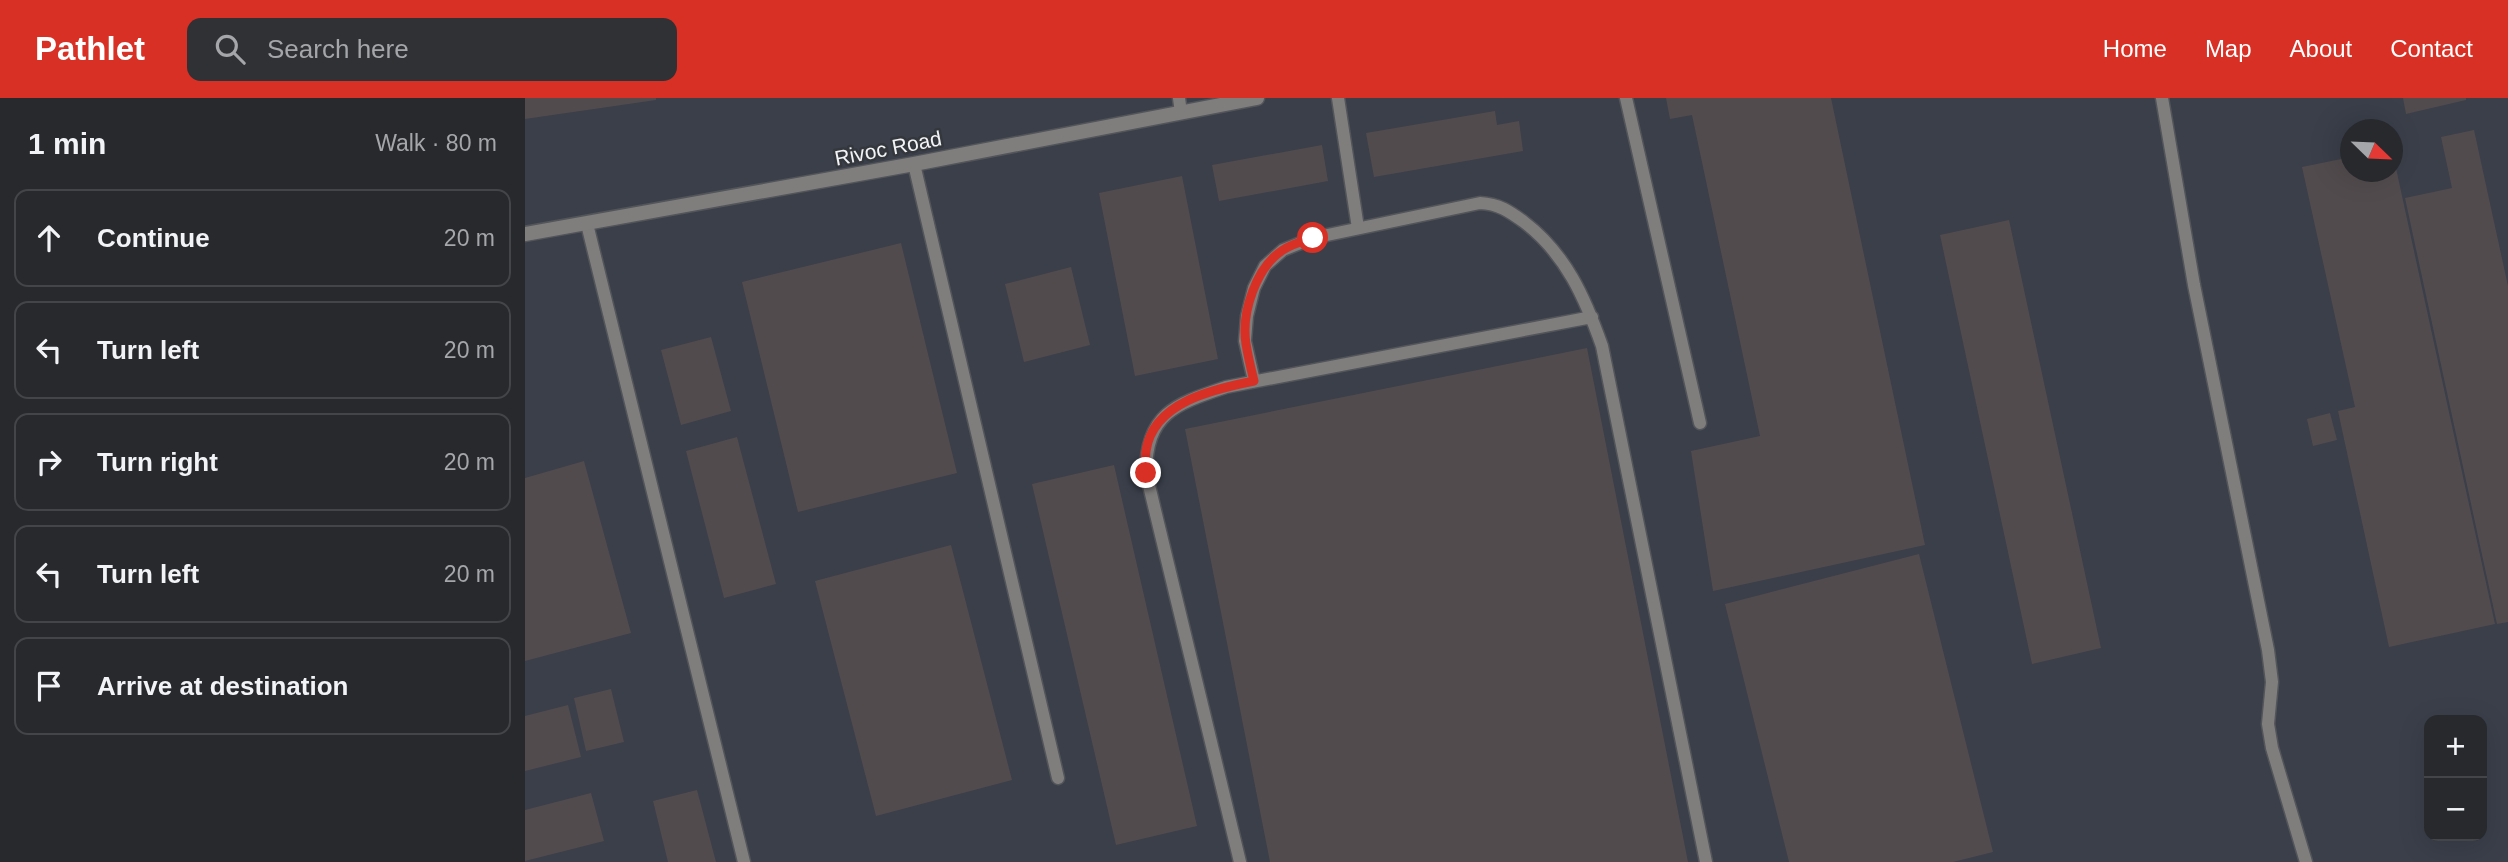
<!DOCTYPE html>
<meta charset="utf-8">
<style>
body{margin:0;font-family:Arial,sans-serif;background:#2f3135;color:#f1f3f6}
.controls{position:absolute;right:21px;bottom:21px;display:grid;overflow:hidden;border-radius:14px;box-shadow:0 7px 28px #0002}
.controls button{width:63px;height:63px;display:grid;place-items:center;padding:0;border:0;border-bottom:2px solid #434549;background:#27292d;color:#f1f3f6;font:35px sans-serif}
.compass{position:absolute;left:1815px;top:21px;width:63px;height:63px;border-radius:50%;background:#27292d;box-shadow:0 7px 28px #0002;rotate:113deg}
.stop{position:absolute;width:21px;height:21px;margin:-16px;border:5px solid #d93025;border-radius:50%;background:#fff}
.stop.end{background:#d93025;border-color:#fff;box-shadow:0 2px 7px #0008}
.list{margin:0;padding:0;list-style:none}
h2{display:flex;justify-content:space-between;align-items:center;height:91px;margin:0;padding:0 28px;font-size:30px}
h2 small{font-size:23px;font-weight:400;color:#a4a6aa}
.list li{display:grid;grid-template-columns:46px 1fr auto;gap:21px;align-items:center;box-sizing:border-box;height:98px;margin:0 14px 14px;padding:0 14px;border:2px solid #434549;border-radius:14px}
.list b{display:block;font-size:26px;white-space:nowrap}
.list em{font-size:23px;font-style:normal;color:#a4a6aa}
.icon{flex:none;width:38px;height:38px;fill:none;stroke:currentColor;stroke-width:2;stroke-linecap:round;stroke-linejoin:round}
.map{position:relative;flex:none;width:1983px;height:764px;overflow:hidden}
header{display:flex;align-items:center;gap:42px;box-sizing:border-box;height:98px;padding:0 35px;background:#d93025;color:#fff}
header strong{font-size:33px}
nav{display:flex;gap:38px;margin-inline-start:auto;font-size:24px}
.search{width:490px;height:63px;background:#2f3135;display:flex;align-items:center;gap:18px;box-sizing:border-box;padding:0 24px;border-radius:14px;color:#a4a6aa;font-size:26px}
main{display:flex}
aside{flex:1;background:#27292d}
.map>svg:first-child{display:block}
.built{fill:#3a3f4a;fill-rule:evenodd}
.building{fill:#524b4d}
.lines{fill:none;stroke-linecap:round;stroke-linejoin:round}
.lane-casing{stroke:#52555a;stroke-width:15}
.street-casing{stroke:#52555a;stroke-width:17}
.lane{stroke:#807d7d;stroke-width:12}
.street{stroke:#807d7d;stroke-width:14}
.route{stroke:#d93025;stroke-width:9}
.labels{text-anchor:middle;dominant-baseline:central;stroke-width:5;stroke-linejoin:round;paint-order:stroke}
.street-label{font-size:21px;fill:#f1f3f6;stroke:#34373c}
</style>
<header>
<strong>Pathlet</strong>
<div class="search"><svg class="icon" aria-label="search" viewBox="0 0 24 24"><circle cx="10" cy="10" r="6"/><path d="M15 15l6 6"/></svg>Search here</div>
<nav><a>Home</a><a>Map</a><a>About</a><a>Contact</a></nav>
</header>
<main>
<aside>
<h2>1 min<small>Walk · 80 m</small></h2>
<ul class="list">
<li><svg class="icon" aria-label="ahead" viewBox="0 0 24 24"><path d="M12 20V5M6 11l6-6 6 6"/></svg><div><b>Continue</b></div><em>20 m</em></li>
<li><svg class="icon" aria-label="left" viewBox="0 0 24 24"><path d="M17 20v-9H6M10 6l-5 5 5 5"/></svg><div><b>Turn left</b></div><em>20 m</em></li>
<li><svg class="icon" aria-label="right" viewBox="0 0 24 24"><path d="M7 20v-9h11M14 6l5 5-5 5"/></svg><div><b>Turn right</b></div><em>20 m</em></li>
<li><svg class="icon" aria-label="left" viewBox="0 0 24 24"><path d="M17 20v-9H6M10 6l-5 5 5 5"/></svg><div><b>Turn left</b></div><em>20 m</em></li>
<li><svg class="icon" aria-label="arrive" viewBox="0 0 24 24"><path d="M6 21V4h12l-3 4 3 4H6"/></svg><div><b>Arrive at destination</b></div></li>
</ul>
</aside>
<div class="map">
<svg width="1983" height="764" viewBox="0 0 1983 764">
<rect width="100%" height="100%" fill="#34373c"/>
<path class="built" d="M0 0H1983V764H0ZM1826 32H1868V74H1826ZM1904 622H1957V738H1904Z"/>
<path class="building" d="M0 0H131V2L0 21Z
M1141 0H1306L1400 447 1188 493 1166 353 1235 338 1167 17 1145 21Z
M1878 0H1941V2L1881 16Z
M970 13 972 27 994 23 998 53 849 79 841 35Z
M1949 32 1983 188V524L1972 526 1880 100 1927 90 1916 39Z
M797 47 803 83 694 103 687 67Z
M1826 59V74H1868L1869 61 1970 526 1864 549 1813 313 1830 309 1777 69Z
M657 78 693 261 610 278 574 95Z
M1484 122 1576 550 1507 566 1415 137Z
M376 145 432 375 273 414 217 184Z
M546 169 565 247 499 264 480 186Z
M186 239 206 313 156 327 136 252Z
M1062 250 1163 764H745L660 331Z
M1805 315 1812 342 1788 348 1782 321Z
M212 339 251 486 199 500 161 353Z
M59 363 106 535 0 563V380Z
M589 367 672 728 591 747 507 386Z
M426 447 487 682 351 718 290 483Z
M1394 456 1468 754 1428 764H1264L1200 506Z
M86 591 99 644 61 653 49 600Z
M43 607 56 659 0 673V618Z
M172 692 191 764H143L128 703Z
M66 695 79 743 0 763V712Z"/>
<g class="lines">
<defs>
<path id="lane" d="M654 0 656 15
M813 0 833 130
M1101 0 1175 325
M1637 0 1669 187 1743 552 1747 584 1743 626 1747 650 1781 764
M389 66 533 680
M62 126 219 764
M729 283 720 243 722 218 729 190 740 168 758 152 788 140 955 105C974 106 984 113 999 124 1041 156 1060 200 1077 248L1181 764
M715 764 621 375C621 315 651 306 701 289L1067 219"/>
<path id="street" d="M0 136 389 66 732 0"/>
</defs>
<use href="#lane" class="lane-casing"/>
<use href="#street" class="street-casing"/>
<use href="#lane" class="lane"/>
<use href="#street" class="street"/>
</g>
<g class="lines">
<path class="route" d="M621 375C621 368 620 360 621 353 628 304 689 291 729 283 726 271 723 258 721 246 716 215 731 169 758 152 766 146 779 143 788 140"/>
</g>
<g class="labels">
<g class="street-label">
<text transform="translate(363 50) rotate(-11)">Rivoc Road</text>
</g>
</g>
</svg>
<div class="controls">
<button>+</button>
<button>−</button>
</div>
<svg class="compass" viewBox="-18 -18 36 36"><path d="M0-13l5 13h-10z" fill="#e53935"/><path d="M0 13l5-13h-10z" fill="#a4a6aa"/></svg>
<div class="stop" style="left:788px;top:140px"></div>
<div class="stop end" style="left:621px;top:375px"></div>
</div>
</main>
